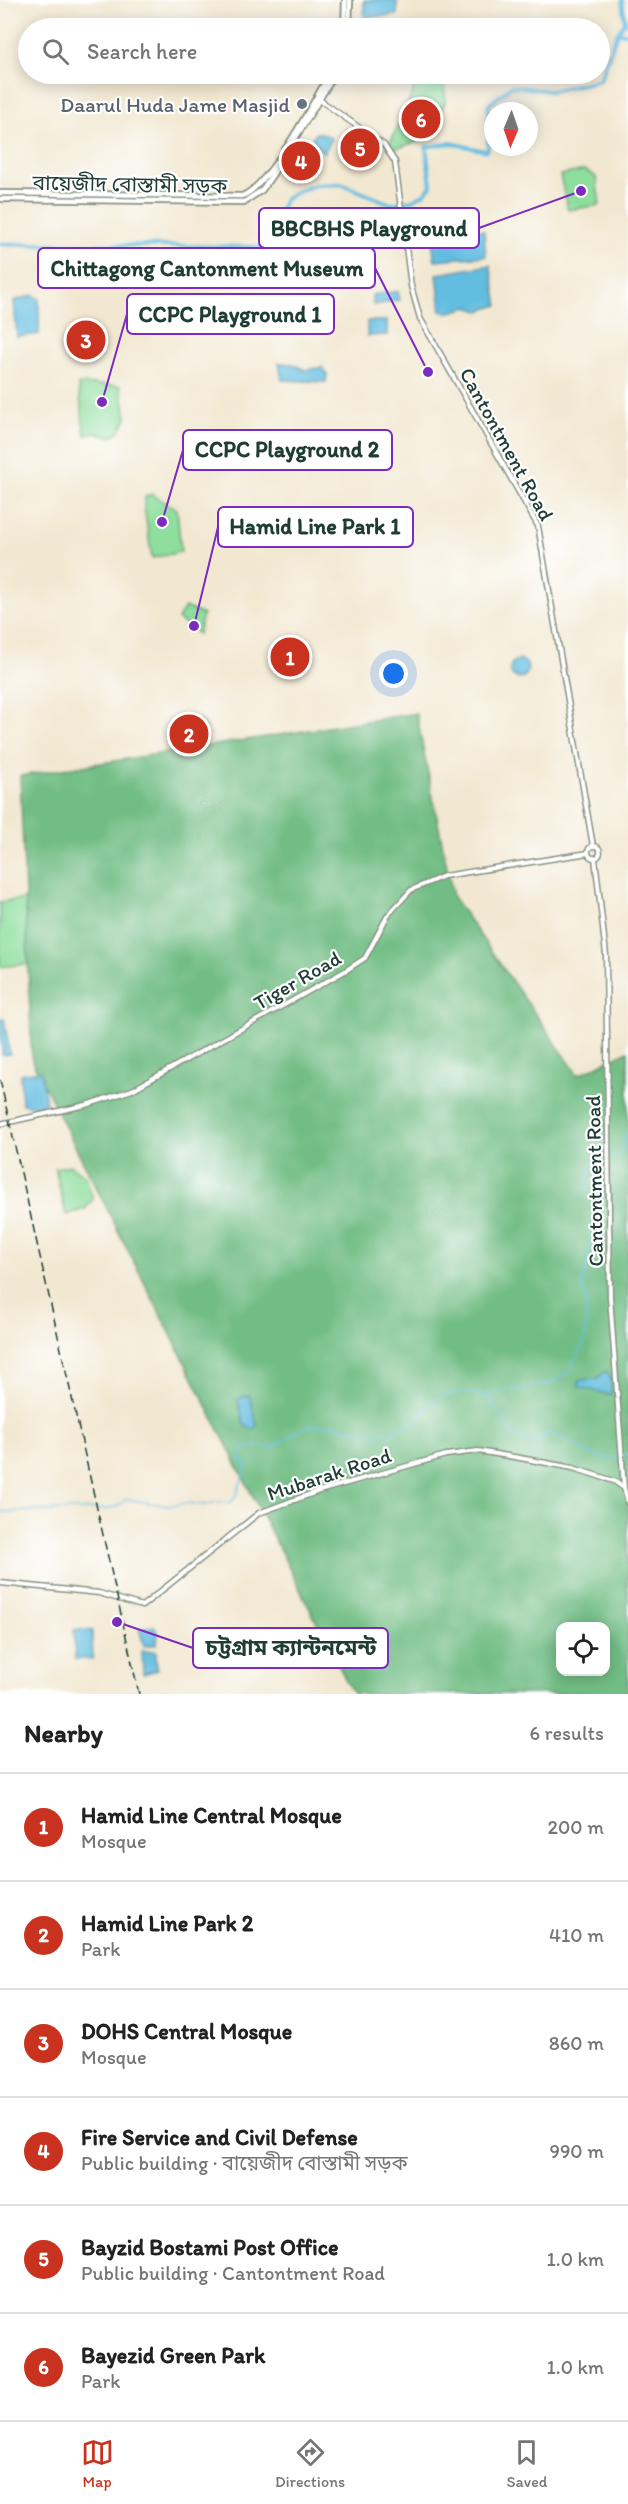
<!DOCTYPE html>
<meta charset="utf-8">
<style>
body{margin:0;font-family:Itim,"Noto Sans Bengali",sans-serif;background:#f2f2f2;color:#222}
.controls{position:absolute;right:18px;bottom:18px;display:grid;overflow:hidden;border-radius:12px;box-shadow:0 3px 15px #0003}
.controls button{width:54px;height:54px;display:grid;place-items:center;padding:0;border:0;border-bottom:2px solid #e0e0e0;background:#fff;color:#222;font:30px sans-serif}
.compass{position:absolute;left:484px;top:102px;width:54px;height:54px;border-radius:50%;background:#fff;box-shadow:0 3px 15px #0003;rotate:182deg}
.you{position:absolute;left:394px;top:674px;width:21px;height:21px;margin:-15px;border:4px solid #fff;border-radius:50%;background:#1a73e8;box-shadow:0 0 0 9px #1a73e833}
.badge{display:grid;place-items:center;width:39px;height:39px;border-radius:50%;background:#c8321e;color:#fff;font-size:20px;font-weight:700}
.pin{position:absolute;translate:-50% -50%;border:3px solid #fff;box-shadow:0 2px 6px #0006}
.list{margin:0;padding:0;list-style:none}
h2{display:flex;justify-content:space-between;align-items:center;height:78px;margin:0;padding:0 24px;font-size:26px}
h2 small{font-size:20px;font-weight:400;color:#767676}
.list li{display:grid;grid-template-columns:39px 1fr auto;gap:18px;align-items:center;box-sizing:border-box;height:108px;padding:0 24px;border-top:2px solid #e0e0e0}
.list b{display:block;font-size:22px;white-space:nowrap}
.list p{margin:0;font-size:20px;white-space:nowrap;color:#767676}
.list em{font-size:20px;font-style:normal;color:#767676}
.icon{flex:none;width:33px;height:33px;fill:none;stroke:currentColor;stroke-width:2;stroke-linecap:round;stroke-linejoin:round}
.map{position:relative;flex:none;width:628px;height:1694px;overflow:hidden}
.search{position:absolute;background:#fff;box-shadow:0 3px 15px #0003;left:18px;right:18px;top:18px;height:66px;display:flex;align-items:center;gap:15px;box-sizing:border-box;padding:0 21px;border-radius:33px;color:#767676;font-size:22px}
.sheet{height:726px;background:#fff}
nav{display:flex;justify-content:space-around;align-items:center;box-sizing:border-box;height:84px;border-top:2px solid #e0e0e0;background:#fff;font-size:16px;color:#767676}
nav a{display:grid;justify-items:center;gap:3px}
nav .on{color:#c8321e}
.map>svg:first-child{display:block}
.green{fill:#8ede9e;stroke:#568e69;stroke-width:1.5}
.forest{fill:#72bd85;stroke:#487d5c;stroke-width:1.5;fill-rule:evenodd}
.water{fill:#64bde1;stroke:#427d8a;stroke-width:1.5}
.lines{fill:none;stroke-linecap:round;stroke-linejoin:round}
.stream{stroke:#64bde1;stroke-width:1.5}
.canal{stroke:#64bde1;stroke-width:4}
.tertiary-casing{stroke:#889282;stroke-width:7}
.primary-casing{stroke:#889282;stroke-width:8}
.tertiary{stroke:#fff;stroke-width:4}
.primary{stroke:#fff;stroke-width:4.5}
.rail{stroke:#1f3d34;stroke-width:1.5;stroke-dasharray:9 4.5;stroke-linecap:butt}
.worship-dot{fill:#6b7280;stroke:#fff;stroke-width:2}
.labels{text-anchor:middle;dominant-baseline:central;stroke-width:4.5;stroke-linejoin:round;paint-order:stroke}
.worship-label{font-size:21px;fill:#5b616d;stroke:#fff;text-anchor:end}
.street-label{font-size:21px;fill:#1f3d34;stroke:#fff}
.leader{fill:none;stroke:#7b2cbf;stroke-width:2}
.callout-dot{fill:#7b2cbf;stroke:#fff;stroke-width:2}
.callout{fill:#fff;stroke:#7b2cbf;stroke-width:2}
.callout-label{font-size:22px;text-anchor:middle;font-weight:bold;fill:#1f3d34}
</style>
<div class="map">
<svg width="628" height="1694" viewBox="0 0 628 1694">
<rect width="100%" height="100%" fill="#fff"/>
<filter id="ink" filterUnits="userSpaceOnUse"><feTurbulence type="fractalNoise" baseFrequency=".0167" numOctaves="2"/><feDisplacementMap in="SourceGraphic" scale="12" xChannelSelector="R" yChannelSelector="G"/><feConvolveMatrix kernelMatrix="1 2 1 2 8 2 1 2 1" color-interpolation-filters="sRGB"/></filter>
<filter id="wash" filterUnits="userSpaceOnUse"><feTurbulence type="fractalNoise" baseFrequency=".008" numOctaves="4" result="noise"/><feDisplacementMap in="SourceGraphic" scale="24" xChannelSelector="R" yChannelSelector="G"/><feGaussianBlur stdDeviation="1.35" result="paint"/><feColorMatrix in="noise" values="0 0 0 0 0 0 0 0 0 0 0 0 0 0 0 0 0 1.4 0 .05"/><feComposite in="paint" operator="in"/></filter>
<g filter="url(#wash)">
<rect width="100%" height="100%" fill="#f2e8d1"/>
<path class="green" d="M443 75 446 101 441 110 442 128 430 131V138L391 150 388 147 413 92 412 76Z
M585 170 596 177 600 205 568 210 560 175Z
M302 210 338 216 330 269 293 266Z
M78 384 120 386 127 418 119 432 111 437 94 433 85 435Z
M151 494 177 509 181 552 152 558 144 507 145 497Z
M185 607 203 615 198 634 178 619Z
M198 719 206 728 179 750 171 740Z
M26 899 33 963 0 967V902Z
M70 1165 86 1177 93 1199 85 1209 66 1215 55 1168Z"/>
<path class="forest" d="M416 713 453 897 578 1075 628 1051V1694H353L32 1061 20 776ZM560 1626H606V1672H560Z"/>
<path class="water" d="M364 0H397V15L364 17Z
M316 133H323L332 139 324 153 311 140Z
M484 230 486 256 435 260 431 236 433 233Z
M490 265 498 305 480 311 468 307 446 313 441 311 437 274Z
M398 291 400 300 373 305 372 295Z
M33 295 39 299V334L17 337 14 301Z
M367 321H387V335L367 336Z
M279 363 293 364 305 370 322 367 327 375 326 382 282 380Z
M510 669a9 9 0 1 1 18 0a9 9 0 1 1-18 0Z
M4 1019 10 1054 2 1055 0 1020Z
M41 1071 46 1103 37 1107 22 1104 20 1074Z
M606 1371 611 1378V1395L579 1387V1380L596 1379Z
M249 1395 257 1425 253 1430 244 1425 238 1399Z
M154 1626 158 1634 157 1644 144 1646 139 1629Z
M74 1630H92L93 1659H75Z
M142 1651H156L157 1670 143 1674Z"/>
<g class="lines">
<path class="stream" d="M487 1395 516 1388 524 1390 539 1384 547 1385 568 1373 585 1340 587 1306 582 1284 587 1264 589 1241 598 1229 596 1198 587 1187 589 1172 596 1161 622 1154 628 1128
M0 1512 107 1509 118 1506 126 1499 169 1506 184 1503 205 1505 216 1502 230 1503 236 1496 247 1464 239 1459 244 1449 254 1446 272 1448 305 1427 332 1424 366 1433 391 1434 396 1428 418 1420C436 1391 456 1388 486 1396 494 1410 508 1420 513 1436L531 1443 548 1433C579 1440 594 1469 628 1454"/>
<path class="canal" d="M618 32 625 22 622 0
M0 244 259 247 263 246 285 199 294 193 315 185 341 184 391 204 412 200 424 194 431 186 426 147 451 143 486 151 488 148V111L489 105 511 86 551 91 600 80 617 33H628"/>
</g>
</g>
<g filter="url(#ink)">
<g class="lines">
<defs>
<path id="tertiary" d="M317 98 384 145 395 162 411 286 420 318 538 526 593 846
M588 852a6 6 0 1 1 12 0a6 6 0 1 1-12 0Z
M595 858 606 955 610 1297 624 1488 628 1503
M0 1124 86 1105 132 1090 345 971 365 958 388 915 411 890 444 876 588 853
M0 1583 99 1593 142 1606 259 1513 319 1491 446 1455 478 1451 520 1458 573 1468 614 1481 624 1488"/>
<path id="primary" d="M344 28 345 0
M349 28 350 0
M0 193 242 196C270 186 313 102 330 74
M0 199 244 202 262 190 273 174 335 74"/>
</defs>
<use href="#tertiary" class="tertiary-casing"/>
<use href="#primary" class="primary-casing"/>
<use href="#tertiary" class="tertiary"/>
<use href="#primary" class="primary"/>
<path class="rail" d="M0 1080 139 1694"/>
</g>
</g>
<circle class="worship-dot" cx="302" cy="104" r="6"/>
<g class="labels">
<g class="worship-label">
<text x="290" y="104">Daarul Huda Jame Masjid</text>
</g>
<g class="street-label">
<text transform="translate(130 184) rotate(1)">বায়েজীদ বোস্তামী সড়ক</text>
<text transform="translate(507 444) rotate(61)">Cantontment Road</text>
<text transform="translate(297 980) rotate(-30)">Tiger Road</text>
<text transform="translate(594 1181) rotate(-91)">Cantontment Road</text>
<text transform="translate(329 1474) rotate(-18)">Mubarak Road</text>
</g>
</g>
<path class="leader" d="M581 191L479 228M428 372L375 268M102 402L127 314M162 522L183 450M194 626L218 527M117 1622L193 1648"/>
<g class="callout-dot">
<circle cx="581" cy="191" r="6"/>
<circle cx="428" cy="372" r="6"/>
<circle cx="102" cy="402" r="6"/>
<circle cx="162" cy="522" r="6"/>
<circle cx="194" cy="626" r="6"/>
<circle cx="117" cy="1622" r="6"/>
</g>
<g class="callout">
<rect x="259" y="208" width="220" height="40" rx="6"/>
<rect x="38" y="248" width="337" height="40" rx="6"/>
<rect x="127" y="294" width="207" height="40" rx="6"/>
<rect x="183" y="430" width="209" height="40" rx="6"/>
<rect x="218" y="507" width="195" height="40" rx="6"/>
<rect x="193" y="1628" width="195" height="40" rx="6"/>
</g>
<g class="callout-label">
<text x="369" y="236">BBCBHS Playground</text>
<text x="207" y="276">Chittagong Cantonment Museum</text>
<text x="230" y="322">CCPC Playground 1</text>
<text x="287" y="457">CCPC Playground 2</text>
<text x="315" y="534">Hamid Line Park 1</text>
<text x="291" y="1655">চট্টগ্রাম ক্যান্টনমেন্ট</text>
</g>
</svg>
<div class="controls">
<button><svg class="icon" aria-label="locate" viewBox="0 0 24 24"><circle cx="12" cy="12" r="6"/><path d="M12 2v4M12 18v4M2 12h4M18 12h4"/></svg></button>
</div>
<svg class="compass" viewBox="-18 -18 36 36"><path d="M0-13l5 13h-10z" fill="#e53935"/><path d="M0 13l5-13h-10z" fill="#767676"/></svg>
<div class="you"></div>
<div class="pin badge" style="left:290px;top:657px">1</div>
<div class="pin badge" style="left:189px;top:734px">2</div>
<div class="pin badge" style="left:86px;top:340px">3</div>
<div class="pin badge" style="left:301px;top:161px">4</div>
<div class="pin badge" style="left:360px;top:148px">5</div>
<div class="pin badge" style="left:421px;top:119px">6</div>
<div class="search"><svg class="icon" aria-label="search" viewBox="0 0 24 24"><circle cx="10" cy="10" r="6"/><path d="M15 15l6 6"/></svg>Search here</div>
</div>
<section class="sheet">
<h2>Nearby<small>6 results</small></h2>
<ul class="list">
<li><span class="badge">1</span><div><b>Hamid Line Central Mosque</b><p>Mosque</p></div><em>200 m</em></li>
<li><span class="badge">2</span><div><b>Hamid Line Park 2</b><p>Park</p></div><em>410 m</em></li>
<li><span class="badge">3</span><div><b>DOHS Central Mosque</b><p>Mosque</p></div><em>860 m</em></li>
<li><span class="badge">4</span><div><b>Fire Service and Civil Defense</b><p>Public building · বায়েজীদ বোস্তামী সড়ক</p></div><em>990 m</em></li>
<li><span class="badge">5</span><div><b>Bayzid Bostami Post Office</b><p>Public building · Cantontment Road</p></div><em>1.0 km</em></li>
<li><span class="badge">6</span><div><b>Bayezid Green Park</b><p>Park</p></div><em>1.0 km</em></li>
</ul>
</section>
<nav>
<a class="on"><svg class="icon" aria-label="map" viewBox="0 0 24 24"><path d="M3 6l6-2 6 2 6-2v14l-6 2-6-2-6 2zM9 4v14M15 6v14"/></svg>Map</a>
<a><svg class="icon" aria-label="directions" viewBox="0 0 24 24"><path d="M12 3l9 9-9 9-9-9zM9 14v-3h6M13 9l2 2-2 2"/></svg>Directions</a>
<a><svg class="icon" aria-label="saved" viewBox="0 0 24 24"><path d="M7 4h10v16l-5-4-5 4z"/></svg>Saved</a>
</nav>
